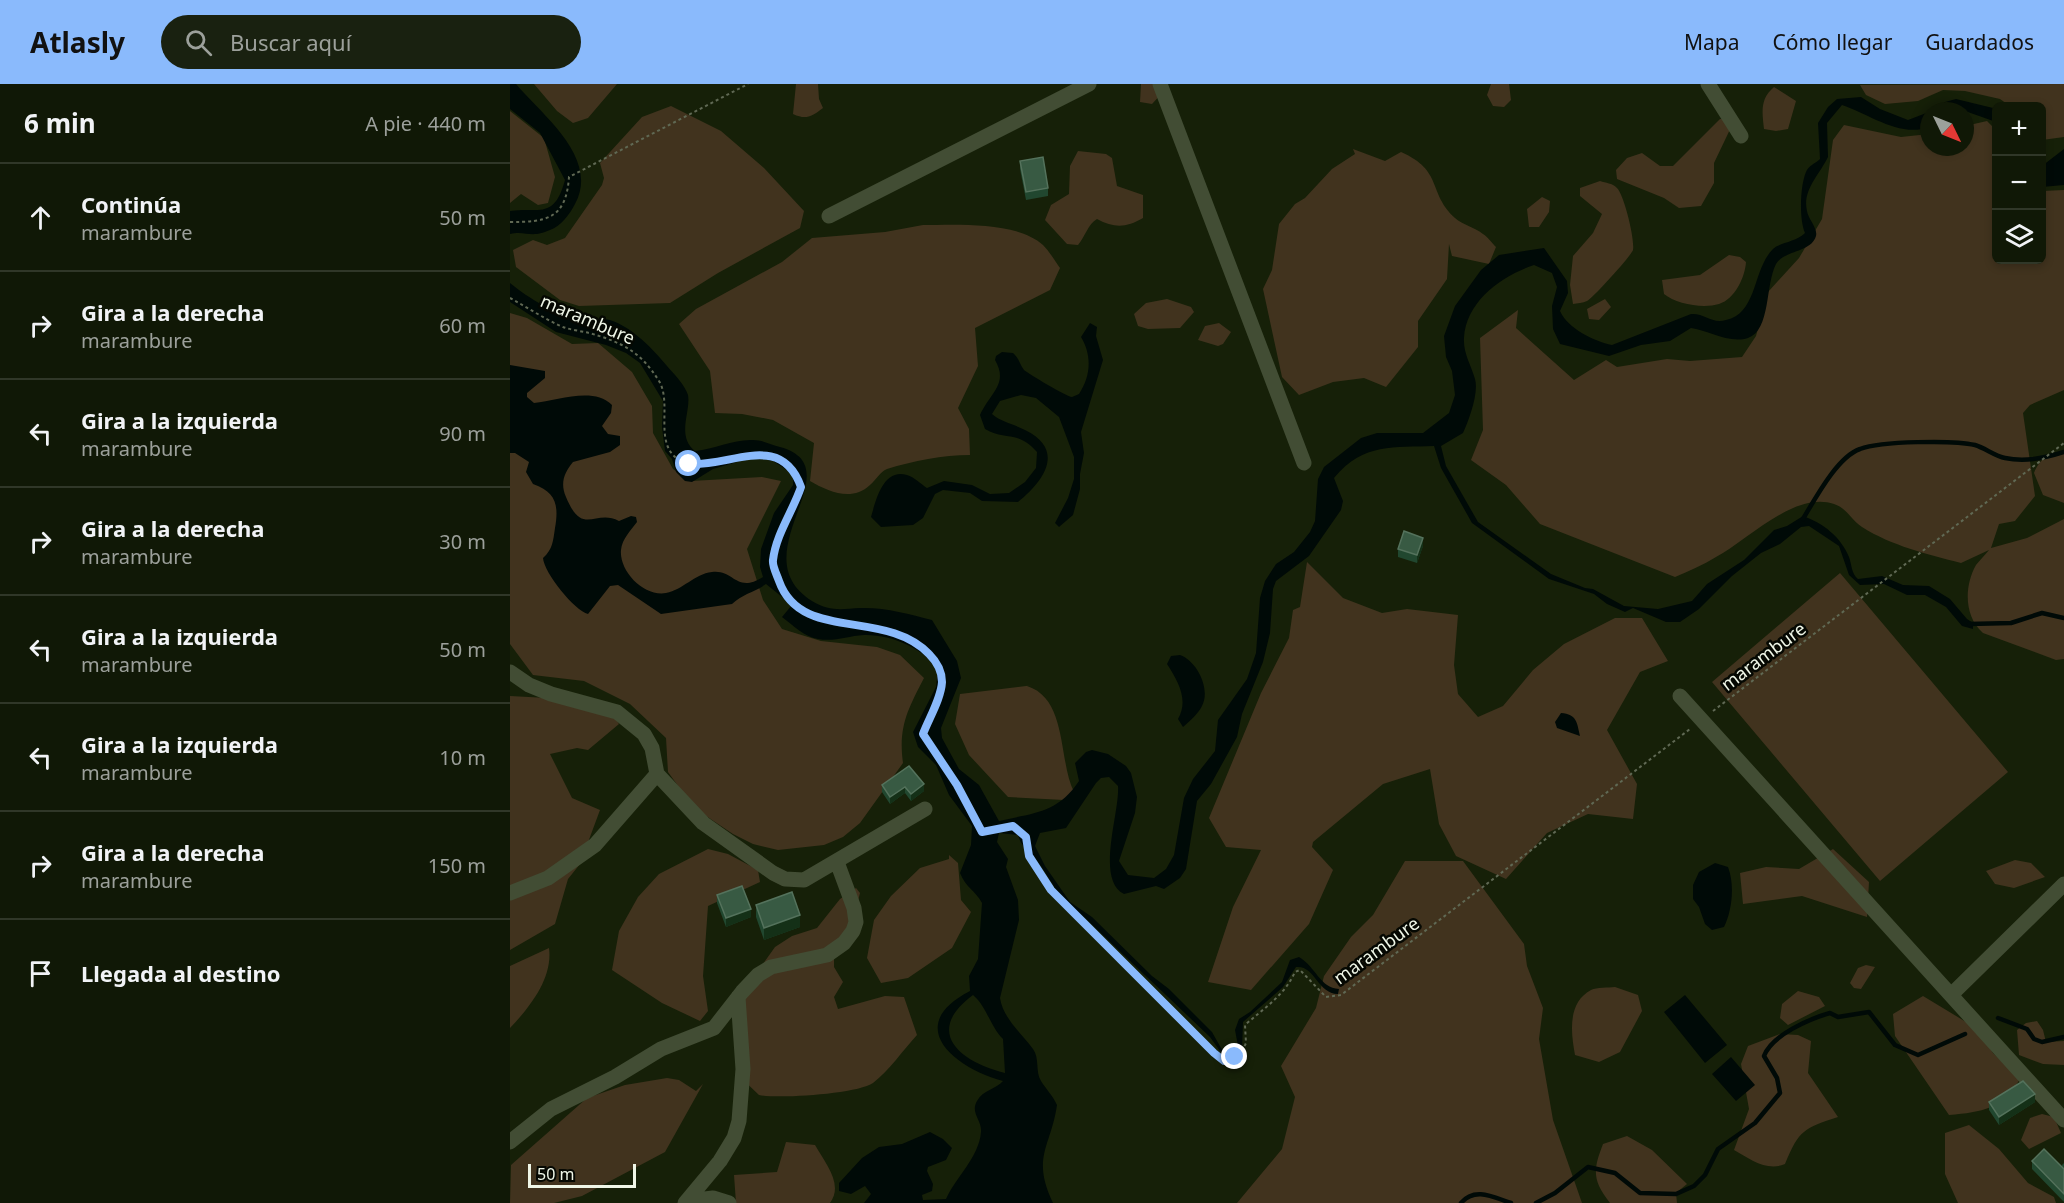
<!DOCTYPE html>
<html lang="es">
<meta charset="utf-8">
<style>
body{margin:0;font-family:"Noto Sans",sans-serif;background:#192110;color:#f1f3f6}
.controls{position:absolute;right:18px;top:18px;display:grid;overflow:hidden;border-radius:9px;box-shadow:0 3px 9px #0003}
.controls button{width:54px;height:54px;display:grid;place-items:center;padding:0;border:0;border-bottom:2px solid #303728;background:#101806;color:#f1f3f6;font:30px sans-serif}
.compass{position:absolute;left:1410px;top:18px;width:54px;height:54px;border-radius:50%;background:#101806;box-shadow:0 3px 9px #0003;rotate:133deg}
.scale{position:absolute;left:18px;bottom:15px;width:108px;box-sizing:border-box;padding-left:6px;border:3px solid #eff6e7;border-top:0;font-size:16px;line-height:21px;white-space:nowrap;color:#eff6e7;-webkit-text-stroke:4px #050802;paint-order:stroke}
.stop{position:absolute;width:18px;height:18px;margin:-14px;border:4px solid #8abafc;border-radius:50%;background:#fff}
.stop.end{background:#8abafc;border-color:#fff;box-shadow:0 2px 6px #0008}
.list{margin:0;padding:0;list-style:none}
h2{display:flex;justify-content:space-between;align-items:center;height:78px;margin:0;padding:0 24px;font-size:26px}
h2 small{font-size:20px;font-weight:400;color:#9ca09b}
.list li{display:grid;grid-template-columns:39px 1fr auto;gap:18px;align-items:center;box-sizing:border-box;height:108px;padding:0 24px;border-top:2px solid #303728}
.list b{display:block;font-size:22px;white-space:nowrap}
.list p{margin:0;font-size:20px;white-space:nowrap;color:#9ca09b}
.list em{font-size:20px;font-style:normal;color:#9ca09b}
.icon{flex:none;width:33px;height:33px;fill:none;stroke:currentColor;stroke-width:2;stroke-linecap:round;stroke-linejoin:round}
.map{position:relative;flex:none;width:1554px;height:1119px;overflow:hidden}
header{display:flex;align-items:center;gap:36px;box-sizing:border-box;height:84px;padding:0 30px;background:#8abafc;color:#111}
header strong{font-size:28px}
nav{display:flex;gap:33px;margin-inline-start:auto;font-size:21px}
.search{width:420px;height:54px;background:#192110;display:flex;align-items:center;gap:15px;box-sizing:border-box;padding:0 21px;border-radius:33px;color:#9ca09b;font-size:22px}
main{display:flex}
aside{flex:1;background:#101806}
.map>svg:first-child{display:block}
.green{fill:#41331e}
.water{fill:#000a07;fill-rule:evenodd}
.lines{fill:none;stroke-linecap:round;stroke-linejoin:round}
.stream{stroke:#000a07;stroke-width:4.5}
.path{stroke:#606954;stroke-width:2;stroke-dasharray:3 3;stroke-linecap:butt}
.minor{stroke:#424d34;stroke-width:15}
.wall{fill:#21472f}
.shaded-wall{fill:#143017}
.building{fill:#385a43;stroke:#54725c;stroke-width:1.5}
.route{stroke:#8abafc;stroke-width:8}
.labels{text-anchor:middle;dominant-baseline:central;stroke-width:5;stroke-linejoin:round;paint-order:stroke}
.street-label{font-size:18px;fill:#eff6e7;stroke:#050802}
</style>
<header>
<strong>Atlasly</strong>
<div class="search"><svg class="icon" aria-label="search" viewBox="0 0 24 24"><circle cx="10" cy="10" r="6"/><path d="M15 15l6 6"/></svg>Buscar aquí</div>
<nav><a>Mapa</a><a>Cómo llegar</a><a>Guardados</a></nav>
</header>
<main>
<aside>
<h2>6 min<small>A pie · 440 m</small></h2>
<ul class="list">
<li><svg class="icon" aria-label="ahead" viewBox="0 0 24 24"><path d="M12 20V5M6 11l6-6 6 6"/></svg><div><b>Continúa</b><p>marambure</p></div><em>50 m</em></li>
<li><svg class="icon" aria-label="right" viewBox="0 0 24 24"><path d="M7 20v-9h11M14 6l5 5-5 5"/></svg><div><b>Gira a la derecha</b><p>marambure</p></div><em>60 m</em></li>
<li><svg class="icon" aria-label="left" viewBox="0 0 24 24"><path d="M17 20v-9H6M10 6l-5 5 5 5"/></svg><div><b>Gira a la izquierda</b><p>marambure</p></div><em>90 m</em></li>
<li><svg class="icon" aria-label="right" viewBox="0 0 24 24"><path d="M7 20v-9h11M14 6l5 5-5 5"/></svg><div><b>Gira a la derecha</b><p>marambure</p></div><em>30 m</em></li>
<li><svg class="icon" aria-label="left" viewBox="0 0 24 24"><path d="M17 20v-9H6M10 6l-5 5 5 5"/></svg><div><b>Gira a la izquierda</b><p>marambure</p></div><em>50 m</em></li>
<li><svg class="icon" aria-label="left" viewBox="0 0 24 24"><path d="M17 20v-9H6M10 6l-5 5 5 5"/></svg><div><b>Gira a la izquierda</b><p>marambure</p></div><em>10 m</em></li>
<li><svg class="icon" aria-label="right" viewBox="0 0 24 24"><path d="M7 20v-9h11M14 6l5 5-5 5"/></svg><div><b>Gira a la derecha</b><p>marambure</p></div><em>150 m</em></li>
<li><svg class="icon" aria-label="arrive" viewBox="0 0 24 24"><path d="M6 21V4h12l-3 4 3 4H6"/></svg><div><b>Llegada al destino</b></div></li>
</ul>
</aside>
<div class="map">
<svg width="1554" height="1119" viewBox="0 0 1554 1119">
<rect width="100%" height="100%" fill="#162008"/>
<path class="green" d="M24 0H107L78 34 63 39 47 27Z
M286 0H308L309 15 313 24C301 33 296 36 283 30Z
M631 0H654V7L642 20 630 18Z
M981 0H999L1001 16 994 23 983 22 977 11Z
M1554 0V53L1532 56V22H1500L1490 15 1455 7 1433 6 1408 17 1375 20 1356 11 1350 1Z
M1264 3 1286 17 1278 45 1266 47 1254 45C1252 27 1250 15 1264 3Z
M161 22 211 47 254 84 294 127 290 144 208 189 160 219 69 222 50 216 6 183 3 166 23 156 37 161 55 154 92 101 94 94 90 79 132 33Z
M0 27 34 54 45 93 38 119 28 121 11 110 0 119Z
M1210 35H1225L1204 79V99L1191 122 1169 124 1154 114 1107 95 1106 86 1117 74 1132 69 1150 82H1163Z
M1477 37 1486 46V74L1482 95 1486 98V176H1532V107L1554 106V306L1520 321 1513 329 1525 412 1505 437 1489 440 1481 464 1517 454 1554 435V575L1546 576 1473 549C1454 533 1454 502 1466 481 1470 476 1475 471 1479 466L1451 479C1417 470 1382 462 1352 443 1341 436 1337 424 1324 420 1284 407 1238 456 1206 473 1193 481 1179 487 1165 493L1030 440 996 401 961 376 973 346 970 254 1008 226 1006 244 1064 296 1096 276 1107 283 1157 275 1180 277 1232 273 1246 252 1258 208 1289 174 1312 135 1323 56 1334 41 1391 53 1419 50V63H1455V42Z
M843 65 875 77 891 68C934 87 917 108 945 134 953 141 964 143 973 150 978 153 982 159 986 163L979 180 942 172 939 160 937 195 908 237V263L876 303 854 294 823 298 789 311 772 293 753 205 762 186 769 140 785 120 795 114 822 85 845 70Z
M568 67 596 70 602 74 607 102 633 111V134C616 144 604 144 587 135 578 140 575 153 568 161L557 160 535 136 541 121 559 110 560 82Z
M1090 97C1096 99 1102 99 1107 104 1114 111 1125 155 1123 166 1121 172 1083 214 1077 217 1073 219 1067 219 1063 220L1060 201 1063 172 1083 149 1092 130 1070 112V104Z
M1032 113 1040 117 1039 128 1029 143H1019L1017 125Z
M413 141C447 141 506 137 533 161 539 167 545 177 550 184L540 206 465 244 468 282 448 324 459 345 460 371C433 371 403 377 377 385 370 388 366 396 360 401 342 418 319 408 300 397L304 359 263 336 232 330 205 329 200 287 169 240 186 225 272 178 302 154 375 148Z
M1219 171 1230 173 1236 178C1235 193 1225 215 1209 220 1193 225 1166 220 1154 210L1152 196 1190 191Z
M657 215 681 223 684 228 670 244 638 245 628 242 624 230 636 219Z
M1095 215 1101 223 1089 236 1079 235 1077 225Z
M0 229 17 234 62 260 88 259 122 288 142 322 143 349 163 385 181 397 252 393 271 397 237 465 253 516 272 545 311 557 367 563 390 571 414 594C398 625 388 643 393 679L350 739 333 753 314 761 268 766 243 760 223 750 184 724 158 688 156 654 120 620 74 597 23 591 0 560Z
M709 239 721 248 713 260 708 262 688 256 695 242Z
M1554 369V419L1533 411 1524 389C1530 374 1538 370 1554 369Z
M797 478 833 514 872 529 897 525 948 531 944 581 948 610 968 633 993 622 1023 586 1054 560 1105 534H1132L1158 577 1130 588 1097 646 1127 700 1123 735 1078 730 1037 749 996 795 946 772 929 740 920 685 873 700 803 758 802 763 823 786 799 840 741 906 698 898 723 823 751 766 716 763 699 734 751 609 779 554 783 526 790 523Z
M1330 489 1498 688 1370 797 1202 598Z
M524 601 517 602C558 615 548 676 564 708L554 716 498 713 459 671 445 640 450 610Z
M0 612 94 617 109 640 78 666 67 664 40 670 62 714 90 726 70 780 58 795 45 840 0 866Z
M198 765 218 770 248 786 250 798 198 822 193 892 198 927 190 937 152 919 102 886 109 847 128 813 149 790Z
M1323 765 1359 798 1357 833 1292 812 1233 820 1230 789 1256 783 1289 785Z
M439 771 448 779 451 816 461 828 442 864 398 894 371 899 357 874 364 836 381 812 410 784 439 775Z
M1505 776 1521 779 1535 793 1504 804 1485 800 1476 787Z
M895 777H953L1014 860 1017 882 1033 924 1029 955 1043 1036 1072 1119H727L772 1065 785 1013 771 982 806 924 814 892 841 853 863 831Z
M346 804 350 809 340 849 324 871V883L333 898 324 913 328 925 375 912 394 913 407 951C393 966 379 987 363 999 347 1010 269 1015 249 1011L228 991 233 912 248 887 265 863 282 852 307 844 330 815Z
M39 864C43 894 20 923 0 944V882Z
M1356 881 1365 883 1351 905 1344 904 1340 899 1348 884Z
M1105 903 1128 911 1132 927 1110 968 1089 978 1065 971C1061 949 1057 919 1081 906 1087 903 1098 904 1105 903Z
M1288 907 1309 913 1315 922 1278 941 1270 934 1272 920Z
M1413 912 1466 944 1483 969 1510 995C1492 1025 1473 1028 1439 1031L1385 952 1383 930Z
M1527 937 1533 946 1536 958 1554 957V981L1533 980 1509 971 1507 946 1516 939Z
M1270 950 1288 951 1301 957 1298 989 1328 1033C1294 1044 1289 1046 1275 1080 1257 1088 1240 1075 1224 1066L1239 1025 1231 980 1238 962Z
M157 994 169 996 186 1007 193 1000 155 1068 72 1112 44 1119H0L1 1081 77 1014 115 1001Z
M1532 1030 1544 1033 1551 1049 1519 1065 1511 1056 1520 1034Z
M1459 1041 1489 1065 1518 1099 1544 1113 1546 1119H1448L1435 1090V1049Z
M1117 1052 1142 1066 1177 1100 1166 1109 1167 1119H1100C1082 1096 1083 1086 1093 1060Z
M276 1058 305 1061C315 1079 334 1100 320 1119H226L224 1091 267 1088Z"/>
<path class="water" d="M0 0H6C32 31 90 74 65 120 60 130 51 142 40 146 20 155 16 146 0 150V127C30 123 44 136 55 96L30 49 0 25Z
M1351 13 1370 25 1398 36 1419 28V43C1390 54 1359 30 1332 21L1317 39 1318 73C1310 90 1292 106 1297 127 1298 135 1308 144 1306 152 1301 169 1274 166 1266 180 1255 201 1261 246 1238 254 1219 260 1197 246 1181 244L1160 257 1131 261 1099 272 1050 260 1043 245 1042 222 1047 203 1042 189 1024 181C992 192 956 217 954 254 953 269 961 281 965 295 969 309 959 336 953 349L931 362 936 382 968 438 1041 490 1075 504 1083 505 1114 522 1148 525 1182 517 1197 500 1234 476 1264 446 1277 442 1293 432C1313 439 1331 453 1339 473 1342 481 1341 489 1348 495L1372 492 1393 501 1419 502 1440 515 1457 535 1463 539V545L1452 542 1436 523 1415 511H1397L1374 500 1350 501 1339 491 1329 462 1299 442 1291 443 1270 460 1251 469 1222 492 1189 525 1170 538H1156L1123 524 1115 528 1097 520 1084 510 1039 495 962 439 931 384 924 362C884 364 854 358 824 394L833 417 831 426 799 472 766 497 763 505 760 549 753 578 732 630 727 653 701 700 687 717 676 785 670 794 654 805 646 802 614 810C585 796 610 728 608 702L599 693 591 694 586 699 556 744 530 749 525 762 535 782 560 818 582 833 642 892 659 905 702 948 711 964 717 970 728 962 725 946 729 935 740 928 772 898 780 876 789 873C806 883 810 904 829 905L828 910C807 909 805 881 786 883L773 903 733 938 732 966 721 974H715L700 953 575 834C546 816 544 797 524 773 517 765 511 762 508 751L489 749 487 758 498 775 496 783 508 816 509 836 490 914C493 934 511 949 523 965 530 975 525 987 531 997 536 1005 543 1012 547 1021 541 1063 521 1073 543 1119H354L361 1110 355 1102 341 1110 329 1107V1099L352 1074 369 1063 392 1060 420 1048 433 1055 442 1064 436 1076 418 1083 417 1087 423 1100 422 1107 412 1111 413 1116 436 1115C446 1093 469 1073 471 1048 472 1036 460 1029 467 1017 473 1006 486 1005 493 997 445 984 392 942 460 907L459 892 468 875 472 819C465 806 456 804 450 789L461 761 462 742 439 711 426 681 408 663 403 648 426 603 428 586C414 564 380 550 354 551 337 552 325 558 308 555 294 553 283 541 272 533L282 521 256 500C245 508 232 510 222 520L151 530 108 501 100 502 78 530C65 527 34 489 33 474 43 465 43 457 45 444 49 421 46 408 23 400L16 388 19 378 5 369H0V281L35 287V294L17 309V313L24 319C47 317 83 302 102 321L101 329 92 342 98 350 110 352V361L100 368 63 378C54 389 50 399 56 413 73 454 85 424 109 437L121 432 126 433 127 438C121 446 112 455 111 466 109 487 134 513 156 509 173 506 184 490 202 488 224 485 226 510 253 493L250 483 251 465 264 429 283 401V390L263 377 244 373 203 385 182 398 175 397 166 388 162 375 155 367 152 343 153 317 130 279 116 269 96 261 46 248 0 218V199C18 214 49 233 73 235 82 236 91 233 100 236 122 243 143 265 157 282 164 290 175 301 178 311 181 328 166 352 185 367 205 365 224 355 243 356 253 356 261 361 270 363 346 384 228 470 302 517 320 528 332 525 350 524 374 523 399 530 422 536L447 577 451 594 431 644 432 654 449 685 469 701 489 737C522 729 547 730 569 697L565 679 576 668 582 666 598 670 616 682 621 689 627 713 625 729 609 777 618 791 644 794 656 785 664 771 674 714 683 695 705 667 708 636 737 595 746 569 750 514 755 497 766 480 784 468 800 448 805 437 808 395 814 383 851 354 867 349H913L939 329 945 311 942 287 936 273 934 252 945 222 971 186 989 171 1034 164 1057 197 1058 209 1050 227C1058 245 1084 257 1102 261L1181 230C1195 229 1201 240 1216 236 1248 229 1242 186 1263 165 1271 158 1286 158 1295 149 1289 135 1290 102 1296 88 1298 82 1306 79 1310 75L1308 39 1318 23 1327 15ZM463 911C477 923 480 942 493 955L495 989C450 978 413 948 463 911Z
M1446 15 1483 24 1486 26V38L1455 27H1421L1435 18Z
M1554 65V101L1532 103V82Z
M580 239 587 243 586 252 593 276 571 348 574 369 570 390V405L563 431 549 443 545 439 558 414 564 395V373L549 333 526 314 511 311 490 317 482 330C491 338 504 340 515 346 556 366 534 397 508 418L472 417 460 409 433 406 425 410 413 434 403 441 371 443 361 433C366 416 373 384 397 391 404 393 411 400 417 404L434 397 462 401 480 410 499 409 515 398 526 384 527 368C508 346 496 357 475 345L470 331C480 309 499 300 485 276L486 272 492 268 503 269C509 274 510 281 514 286 519 290 557 313 562 313L569 310C581 292 582 271 571 253Z
M670 571C687 577 701 605 692 622 688 630 680 637 673 643L668 635C679 616 668 597 657 580L661 572Z
M1051 629C1067 630 1067 639 1070 652L1047 644 1045 638Z
M1205 779 1218 783C1225 801 1222 827 1214 843L1202 846 1195 840 1189 823 1183 815V801L1189 788Z
M1175 911 1217 961 1195 979 1154 928Z
M1221 973 1245 1001 1226 1017 1202 990Z"/>
<g class="lines">
<path class="stream" d="M1293 435C1305 415 1327 373 1350 365 1371 357 1444 356 1465 361 1475 364 1485 372 1495 374 1514 378 1536 374 1554 368
M1459 540 1501 539 1532 529 1554 534
M1488 934 1517 945 1524 955 1532 958 1554 953
M951 1119C965 1102 985 1114 1001 1119
M1026 1119 1045 1109 1078 1083 1105 1089 1130 1109 1166 1110 1184 1102 1195 1091 1208 1065 1245 1039 1270 1009 1267 994 1254 972C1262 951 1299 935 1320 929L1328 933 1359 928 1385 961 1408 971 1455 950"/>
<path class="path" d="M0 138C37 138 56 135 59 93L238 0
M0 214C17 223 34 235 53 243 61 246 71 247 79 249 112 258 131 268 149 297 163 320 142 362 171 377 207 397 268 337 291 403 283 427 266 450 263 476 262 482 267 491 270 498 291 559 375 524 419 570 427 578 432 586 432 598 431 615 420 634 413 650L447 701 472 749 503 742 516 753 519 772 541 805 714 977 732 968 736 959 735 941C754 924 774 912 785 888L790 886 816 913 831 911 1180 645
M1203 627 1554 359"/>
<path class="minor" d="M650 0 794 379
M1198 0 1231 52
M319 132 579 0
M0 588 19 601 41 610 107 628 134 650 142 664 147 690 193 739 263 789 275 795 294 796 415 725
M1170 612 1554 1036
M0 809 38 794 85 761 147 690
M1441 911 1554 800
M0 1058 41 1025 105 993 151 965 204 944 232 908 248 891 261 883 317 871 334 859 343 847 346 838 344 824 327 778
M178 1117 203 1114 219 1119
M175 1119 210 1077 224 1054 229 1037 233 985 228 913"/>
</g>
<path class="wall" d="M510 77 538 104V112L516 116 510 85Z
M913 462 907 479 888 473V465Z
M399 682 414 707 401 717 395 709 380 720 372 708V701Z
M207 811 241 833 216 843 207 819Z
M246 821 290 843 254 856 246 833Z
M1479 1018H1525L1489 1041 1479 1026Z
M1522 1077 1552 1083V1081L1554 1079V1118L1522 1085Z"/>
<path class="shaded-wall" d="M913 454V462L907 479V471Z
M414 700V707L401 717V710Z
M395 703V709L380 720V713Z
M241 825V833L216 843V834Z
M290 831V843L254 856V844Z
M1525 1010V1018L1489 1041V1033Z"/>
<path class="building" d="M533 73 538 104 516 108 510 77Z
M894 447 913 454 907 471 888 465Z
M399 682 414 700 401 710 395 703 380 713 372 701Z
M232 802 241 825 216 834 207 811Z
M282 808 290 831 254 844 246 821Z
M1513 997 1525 1010 1489 1033 1479 1018Z
M1534 1065 1554 1085V1110L1522 1077Z"/>
<g class="lines">
<path class="route" d="M179 380C221 383 271 347 291 403 283 427 266 450 263 476 262 482 267 491 269 497 291 559 375 524 419 570 427 578 432 586 432 598 431 615 419 634 413 650L447 701 472 748 503 742 516 753 519 772 541 806 704 969 714 977 725 973"/>
</g>
<g class="labels">
<g class="street-label">
<text transform="translate(78 235) rotate(23)">marambure</text>
<text transform="translate(1253 572) rotate(-37)">marambure</text>
<text transform="translate(866 866) rotate(-36)">marambure</text>
</g>
</g>
</svg>
<div class="controls">
<button>+</button>
<button>−</button>
<button><svg class="icon" aria-label="layers" viewBox="0 0 24 24"><path d="M12 4l9 5-9 5-9-5zM3 14l9 5 9-5"/></svg></button>
</div>
<svg class="compass" viewBox="-18 -18 36 36"><path d="M0-13l5 13h-10z" fill="#e53935"/><path d="M0 13l5-13h-10z" fill="#9ca09b"/></svg>
<div class="scale">50 m</div>
<div class="stop" style="left:179px;top:380px"></div>
<div class="stop end" style="left:725px;top:973px"></div>
</div>
</main>
